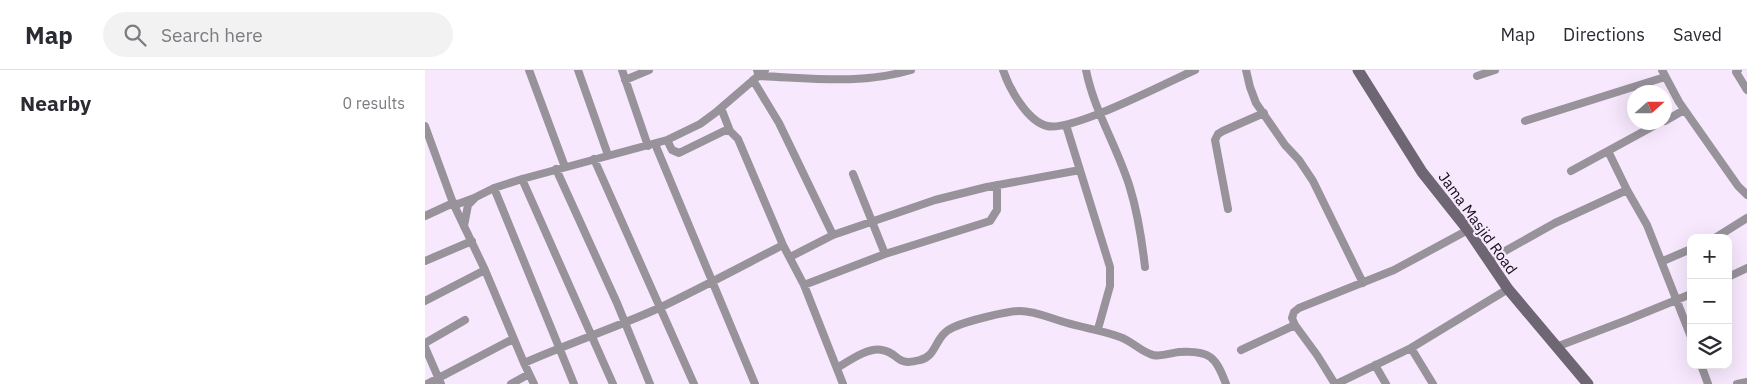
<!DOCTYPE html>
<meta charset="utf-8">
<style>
body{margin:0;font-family:"IBM Plex Sans",sans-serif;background:#f2f2f3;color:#2b2b33}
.controls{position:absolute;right:15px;bottom:15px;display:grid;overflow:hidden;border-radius:10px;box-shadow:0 5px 20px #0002}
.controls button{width:45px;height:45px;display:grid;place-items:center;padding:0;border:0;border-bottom:1px solid #e1e1e2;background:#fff;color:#2b2b33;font:25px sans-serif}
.compass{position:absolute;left:1202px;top:15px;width:45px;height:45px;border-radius:50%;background:#fff;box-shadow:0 5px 20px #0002;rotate:69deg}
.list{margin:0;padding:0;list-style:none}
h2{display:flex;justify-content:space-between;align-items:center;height:65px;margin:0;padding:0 20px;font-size:21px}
h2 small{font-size:16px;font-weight:400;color:#7c7c81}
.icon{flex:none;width:28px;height:28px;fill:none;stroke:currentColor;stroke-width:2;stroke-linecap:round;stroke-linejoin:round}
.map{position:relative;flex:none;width:1322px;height:314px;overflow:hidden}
header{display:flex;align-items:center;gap:30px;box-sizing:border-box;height:70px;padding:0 25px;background:#fff;border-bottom:1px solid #e1e1e2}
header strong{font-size:24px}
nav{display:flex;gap:28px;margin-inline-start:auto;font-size:18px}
.search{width:350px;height:45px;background:#f2f2f3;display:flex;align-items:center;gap:12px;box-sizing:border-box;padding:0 18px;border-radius:28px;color:#7c7c81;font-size:19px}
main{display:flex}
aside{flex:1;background:#fff}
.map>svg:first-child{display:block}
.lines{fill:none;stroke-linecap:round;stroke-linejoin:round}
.street{stroke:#98929b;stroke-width:8}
.secondary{stroke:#6f6674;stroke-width:11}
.labels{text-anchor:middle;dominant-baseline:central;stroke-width:4.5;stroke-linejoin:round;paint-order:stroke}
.street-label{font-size:15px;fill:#130e15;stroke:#f7e8fe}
</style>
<header>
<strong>Map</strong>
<div class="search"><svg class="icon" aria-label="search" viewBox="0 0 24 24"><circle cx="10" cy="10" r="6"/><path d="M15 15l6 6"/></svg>Search here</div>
<nav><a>Map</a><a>Directions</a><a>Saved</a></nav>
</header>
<main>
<aside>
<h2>Nearby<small>0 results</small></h2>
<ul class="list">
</ul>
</aside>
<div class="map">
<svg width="1322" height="314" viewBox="0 0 1322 314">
<rect width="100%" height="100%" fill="#f7e8fe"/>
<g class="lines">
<path class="street" d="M104 0 140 97
M153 0 183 85
M197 0 223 76
M332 0 334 6C385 8 437 15 486 0
M578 0C584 18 602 51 622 56 648 62 742 12 770 0
M661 0C669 41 693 78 705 118 713 144 717 171 720 197
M821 0 825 17 831 33 860 75 874 90 888 111 938 213
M1237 0 1254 32 1313 116 1322 125
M1313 0 1311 2 1322 20
M1052 6 1070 0
M200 10 224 0
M328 10 354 53 408 165
M296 38 305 61
M1100 51 1240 7
M1240 51 1259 40
M641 55 685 197V216L673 259
M0 56 28 133 60 200 99 293C144 273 190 258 234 238 276 218 317 196 358 175
M242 70 247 80 254 83 299 61H305L313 69 358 175 379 215 418 314
M230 74 330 314
M1183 81 1202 120 1222 155 1266 267
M169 89 269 314
M131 99 192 233 225 314
M1146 101 1236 52
M428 104 460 184
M97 109 188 314
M69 118 149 314
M803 139 790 70 793 64 798 61 839 43
M0 146 28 133 33 134 49 128
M39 156 43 135 51 127 69 118 97 109 242 70 275 54 290 43 340 0
M1290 168 1322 148
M365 187 408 165 510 130 562 117 655 100
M1064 190 1130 153 1202 120
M0 191 47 171
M1238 191 1266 179
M1303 207 1322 198
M379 215 460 184 565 151 572 140V115
M0 231 60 200
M870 255 867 248 869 242 874 238 969 200 1043 160
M0 273 40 250
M0 277 16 314
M1131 277 1202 250 1266 224
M986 278 1008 314
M816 280 870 255 892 285 910 314
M99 293 109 314
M950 295 961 314
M1276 295 1283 314
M412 298C424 291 443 277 457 280 475 283 470 297 495 290 513 286 509 265 529 257 542 251 582 241 595 241 610 241 625 248 639 252 658 258 677 260 695 267 707 271 716 282 728 285 737 287 745 283 754 282 785 280 791 287 801 314
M2 314 88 269
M86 314 104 304
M911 314 986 278 1083 219
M1312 314 1322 312"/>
<path class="secondary" d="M933 0 997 102 1043 160 1083 219 1163 314"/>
</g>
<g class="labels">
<g class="street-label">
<text transform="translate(1053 153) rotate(54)">Jama Masjid Road</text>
</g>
</g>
</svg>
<div class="controls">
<button>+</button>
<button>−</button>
<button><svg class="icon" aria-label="layers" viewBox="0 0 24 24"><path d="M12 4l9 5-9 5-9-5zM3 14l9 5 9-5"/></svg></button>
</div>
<svg class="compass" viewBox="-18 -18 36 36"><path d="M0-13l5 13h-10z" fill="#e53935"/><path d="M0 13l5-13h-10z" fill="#7c7c81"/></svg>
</div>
</main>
